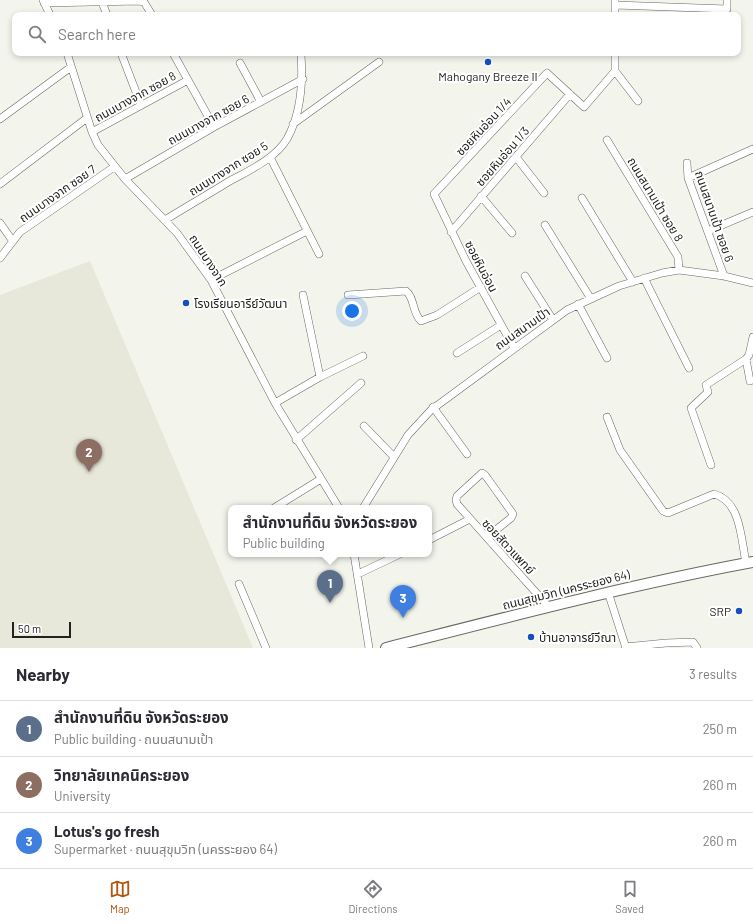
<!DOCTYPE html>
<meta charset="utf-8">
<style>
body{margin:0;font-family:Barlow,"Noto Sans Thai",sans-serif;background:#f2f2f3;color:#2b2b33}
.scale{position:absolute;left:12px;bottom:10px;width:59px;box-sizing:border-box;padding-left:4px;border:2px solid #22221f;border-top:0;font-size:11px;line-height:14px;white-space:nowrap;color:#22221f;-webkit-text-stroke:3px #fff;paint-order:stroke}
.you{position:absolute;left:352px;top:311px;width:14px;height:14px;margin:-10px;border:3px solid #fff;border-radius:50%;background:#1a73e8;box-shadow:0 0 0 6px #1a73e833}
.badge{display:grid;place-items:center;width:26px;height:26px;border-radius:50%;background:#b45309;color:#fff;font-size:13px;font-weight:700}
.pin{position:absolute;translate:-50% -33px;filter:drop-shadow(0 1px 2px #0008)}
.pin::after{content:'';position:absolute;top:21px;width:14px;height:12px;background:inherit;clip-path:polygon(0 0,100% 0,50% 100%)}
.popup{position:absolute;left:228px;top:505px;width:204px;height:52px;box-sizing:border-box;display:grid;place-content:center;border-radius:8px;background:#fff;filter:drop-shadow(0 1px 3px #0005);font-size:13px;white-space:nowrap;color:#7c7c81}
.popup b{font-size:15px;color:#2b2b33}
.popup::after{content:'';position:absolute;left:50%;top:100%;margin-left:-8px;border:8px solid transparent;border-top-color:#fff}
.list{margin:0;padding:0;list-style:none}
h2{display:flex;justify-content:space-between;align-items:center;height:52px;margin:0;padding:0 16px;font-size:17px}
h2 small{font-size:13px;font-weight:400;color:#7c7c81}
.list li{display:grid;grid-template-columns:26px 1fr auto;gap:12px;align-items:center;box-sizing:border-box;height:56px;padding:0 16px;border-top:1px solid #e1e1e2}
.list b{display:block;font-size:15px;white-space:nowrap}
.list p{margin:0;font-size:13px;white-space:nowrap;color:#7c7c81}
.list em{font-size:13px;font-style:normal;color:#7c7c81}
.icon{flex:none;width:22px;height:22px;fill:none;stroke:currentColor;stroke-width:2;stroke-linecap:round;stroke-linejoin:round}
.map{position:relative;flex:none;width:753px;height:648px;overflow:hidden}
.search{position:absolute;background:#fff;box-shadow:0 2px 6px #0003;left:12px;right:12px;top:12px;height:44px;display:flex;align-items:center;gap:10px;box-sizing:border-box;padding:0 14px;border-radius:8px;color:#7c7c81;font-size:15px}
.sheet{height:220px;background:#fff}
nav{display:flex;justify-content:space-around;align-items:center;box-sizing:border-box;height:56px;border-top:1px solid #e1e1e2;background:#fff;font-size:11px;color:#7c7c81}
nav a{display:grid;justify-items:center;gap:2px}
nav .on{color:#b45309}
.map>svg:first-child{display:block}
.built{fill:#e7e8d9}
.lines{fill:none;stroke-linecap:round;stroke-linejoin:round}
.street-casing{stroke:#686862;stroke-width:8}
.secondary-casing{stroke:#686862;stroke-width:12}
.street{stroke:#fff;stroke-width:7}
.secondary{stroke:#fff;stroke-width:10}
.poi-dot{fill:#1750bc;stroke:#fff;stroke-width:1.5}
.labels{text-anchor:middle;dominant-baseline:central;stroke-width:4;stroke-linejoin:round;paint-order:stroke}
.poi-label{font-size:12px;fill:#22221f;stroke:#fff;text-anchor:start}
.street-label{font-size:12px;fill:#22221f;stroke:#fff}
</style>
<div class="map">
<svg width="753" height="648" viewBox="0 0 753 648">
<rect width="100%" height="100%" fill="#f3f4ec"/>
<path class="built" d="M90 261 253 648H0V295Z"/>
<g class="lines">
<defs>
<path id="street" d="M43 0 50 15
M102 2 107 15
M44 3 139 1 144 2 152 15
M615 5 727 9V0
M615 15V0
M67 53 92 132 98 145 125 179 177 233 211 280 275 403 339 508
M121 53 141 105
M173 53 214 127
M240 63 261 102
M615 71 638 101
M0 119 71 67
M293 124 379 62
M92 132 188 80
M607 140 678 257 679 270
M270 157 319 254
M516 157 544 193
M687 163 688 178 724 276
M688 178 753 149
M125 179 214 127 303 79
M0 184 87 118
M481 196 512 233
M582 198 633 282
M165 220C186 207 207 195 228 182 248 171 275 159 287 139 301 114 303 83 301 55
M0 223 12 240
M545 225 591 299
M708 231 753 212
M451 232 570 94
M0 258 20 232 114 167
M525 276 553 320
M644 278 689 368
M211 280 307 231
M303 295 320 377
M348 295 406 291C415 298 412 313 421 321L437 315 481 287
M578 304 607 358
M514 348 466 261 434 194 547 73 584 107 615 71V53
M457 353 501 325
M746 359 750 381
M275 403 320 377 363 356
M433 407 467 454
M607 417 620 450 663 511 668 513 714 494C741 501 741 539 746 563
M364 426 394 457
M296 440 361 383
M711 465 691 408 708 392 706 385 746 359 749 355 753 337
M274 508 321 479
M363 508 408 435 431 410 567 310 619 286 662 273 679 270 724 276 753 283
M487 537 511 518 513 514 485 475 482 473 457 496 456 500 457 504 548 606
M429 540 470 519
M354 554 369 648
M358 574 400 554
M239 584 266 648
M608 592 626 648
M625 647 666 643 693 642 697 648"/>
<path id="secondary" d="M386 648C508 617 629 585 753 562"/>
</defs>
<use href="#street" class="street-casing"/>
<use href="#secondary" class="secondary-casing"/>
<use href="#street" class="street"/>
<use href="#secondary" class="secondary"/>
</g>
<g class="poi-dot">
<circle cx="488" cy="62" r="4"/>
<circle cx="186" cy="303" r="4"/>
<circle cx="739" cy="611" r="4"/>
<circle cx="531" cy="637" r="4"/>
</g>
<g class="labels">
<g class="poi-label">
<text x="488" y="76" text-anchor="middle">Mahogany Breeze II</text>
<text x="194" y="303">โรงเรียนอารีย์วัฒนา</text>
<text x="731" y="611" text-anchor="end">SRP</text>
<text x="539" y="637">บ้านอาจารย์วีณา</text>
</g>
<g class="street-label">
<text transform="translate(135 96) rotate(-29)">ถนนบางจาก ซอย 8</text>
<text transform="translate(208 119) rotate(-29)">ถนนบางจาก ซอย 6</text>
<text transform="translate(483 126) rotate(-47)">ซอยหินอ่อน 1/4</text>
<text transform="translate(502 156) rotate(-49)">ซอยหินอ่อน 1/3</text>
<text transform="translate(228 168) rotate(-32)">ถนนบางจาก ซอย 5</text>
<text transform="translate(57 193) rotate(-35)">ถนนบางจาก ซอย 7</text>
<text transform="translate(656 199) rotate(59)">ถนนสนามเป้า ซอย 8</text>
<text transform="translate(715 216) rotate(71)">ถนนสนามเป้า ซอย 6</text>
<text transform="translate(209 260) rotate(57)">ถนนบางจาก</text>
<text transform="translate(482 266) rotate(62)">ซอยหินอ่อน</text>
<text transform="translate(522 328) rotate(-35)">ถนนสนามเป้า</text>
<text transform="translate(509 546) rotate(47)">ซอยสัตวแพทย์</text>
<text transform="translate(566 589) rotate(-14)">ถนนสุขุมวิท (นครระยอง 64)</text>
</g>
</g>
</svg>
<div class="scale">50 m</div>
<div class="you"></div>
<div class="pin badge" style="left:330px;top:603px;background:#5c6f8a">1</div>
<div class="popup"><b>สำนักงานที่ดิน จังหวัดระยอง</b>Public building</div>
<div class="pin badge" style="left:89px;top:472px;background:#8d6e63">2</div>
<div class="pin badge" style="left:403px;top:618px;background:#3f7fe0">3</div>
<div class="search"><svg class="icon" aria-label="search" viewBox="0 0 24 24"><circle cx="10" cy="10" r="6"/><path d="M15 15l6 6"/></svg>Search here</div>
</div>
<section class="sheet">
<h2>Nearby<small>3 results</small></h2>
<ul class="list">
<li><span class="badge" style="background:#5c6f8a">1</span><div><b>สำนักงานที่ดิน จังหวัดระยอง</b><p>Public building · ถนนสนามเป้า</p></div><em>250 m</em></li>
<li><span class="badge" style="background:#8d6e63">2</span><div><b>วิทยาลัยเทคนิคระยอง</b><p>University</p></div><em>260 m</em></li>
<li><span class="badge" style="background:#3f7fe0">3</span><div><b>Lotus's go fresh</b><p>Supermarket · ถนนสุขุมวิท (นครระยอง 64)</p></div><em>260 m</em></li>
</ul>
</section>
<nav>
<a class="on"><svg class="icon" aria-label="map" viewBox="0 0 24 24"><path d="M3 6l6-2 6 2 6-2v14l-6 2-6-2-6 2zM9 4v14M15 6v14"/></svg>Map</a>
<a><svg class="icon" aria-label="directions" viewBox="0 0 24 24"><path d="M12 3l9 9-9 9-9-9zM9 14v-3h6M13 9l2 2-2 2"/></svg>Directions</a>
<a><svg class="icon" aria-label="saved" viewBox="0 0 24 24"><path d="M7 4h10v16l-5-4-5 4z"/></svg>Saved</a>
</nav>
